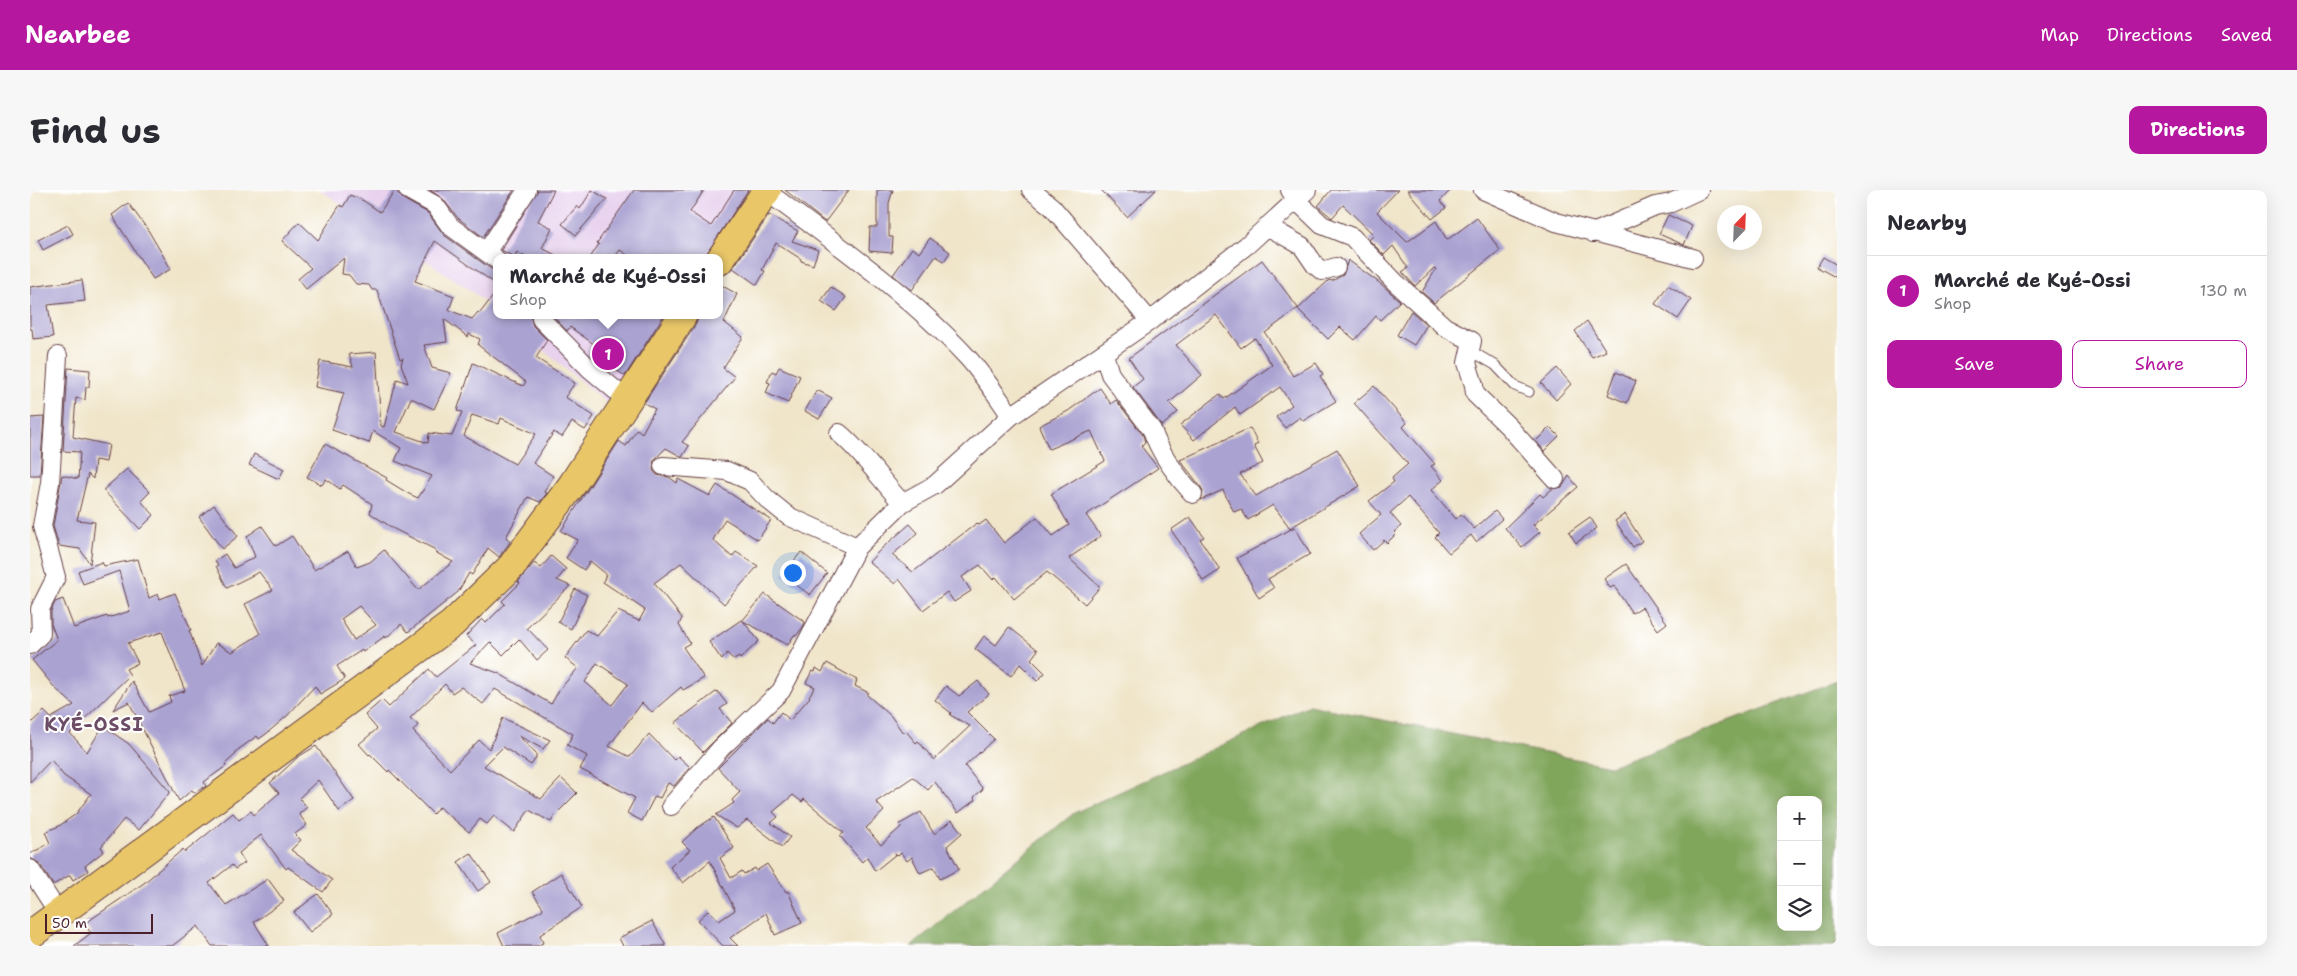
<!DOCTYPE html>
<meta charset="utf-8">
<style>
body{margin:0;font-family:"Shantell Sans",sans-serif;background:#f7f7f7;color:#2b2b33}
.controls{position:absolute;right:15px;bottom:15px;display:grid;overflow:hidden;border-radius:10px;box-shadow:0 5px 20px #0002}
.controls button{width:45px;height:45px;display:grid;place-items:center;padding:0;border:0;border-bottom:1px solid #e1e1e2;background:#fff;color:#2b2b33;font:25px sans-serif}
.compass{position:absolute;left:1687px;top:15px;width:45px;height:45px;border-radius:50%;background:#fff;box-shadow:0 5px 20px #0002;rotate:23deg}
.scale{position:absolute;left:15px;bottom:12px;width:108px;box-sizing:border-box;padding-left:5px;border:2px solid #4a1f2b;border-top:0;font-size:14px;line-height:18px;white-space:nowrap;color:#4a1f2b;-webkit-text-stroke:4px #fff;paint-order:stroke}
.you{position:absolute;left:762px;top:382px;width:18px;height:18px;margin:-12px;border:4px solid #fff;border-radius:50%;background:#1a73e8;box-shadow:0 0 0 8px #1a73e833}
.badge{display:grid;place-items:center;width:32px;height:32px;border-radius:50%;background:#b5179e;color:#fff;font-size:16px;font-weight:700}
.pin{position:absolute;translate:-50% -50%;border:2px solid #fff;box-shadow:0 1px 5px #0006}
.popup{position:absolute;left:463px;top:64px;width:230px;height:65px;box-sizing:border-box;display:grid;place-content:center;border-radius:10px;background:#fff;filter:drop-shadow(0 1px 4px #0005);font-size:16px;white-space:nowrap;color:#7c7c81}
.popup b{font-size:19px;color:#2b2b33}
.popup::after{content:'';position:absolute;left:50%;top:100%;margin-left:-10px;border:10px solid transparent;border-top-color:#fff}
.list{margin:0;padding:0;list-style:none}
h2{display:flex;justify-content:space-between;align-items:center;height:65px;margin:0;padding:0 20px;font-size:21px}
h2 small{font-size:16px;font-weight:400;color:#7c7c81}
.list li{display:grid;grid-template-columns:32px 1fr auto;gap:15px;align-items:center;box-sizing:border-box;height:70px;padding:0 20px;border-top:1px solid #e1e1e2}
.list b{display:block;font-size:19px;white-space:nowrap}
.list p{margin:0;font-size:16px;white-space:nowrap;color:#7c7c81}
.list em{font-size:16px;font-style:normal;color:#7c7c81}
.actions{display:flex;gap:10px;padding:15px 20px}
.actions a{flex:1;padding:11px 0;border:1px solid #b5179e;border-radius:10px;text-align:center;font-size:18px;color:#b5179e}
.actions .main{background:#b5179e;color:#fff}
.icon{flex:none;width:28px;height:28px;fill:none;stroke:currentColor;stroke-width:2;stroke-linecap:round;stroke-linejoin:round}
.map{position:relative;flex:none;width:1807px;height:756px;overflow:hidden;border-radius:10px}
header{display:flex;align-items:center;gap:30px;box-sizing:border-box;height:70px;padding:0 25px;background:#b5179e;color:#fff}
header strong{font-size:24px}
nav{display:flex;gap:28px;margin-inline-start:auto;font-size:18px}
.intro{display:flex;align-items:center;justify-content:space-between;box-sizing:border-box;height:120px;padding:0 30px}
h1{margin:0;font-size:35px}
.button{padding:12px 22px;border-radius:10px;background:#b5179e;color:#fff;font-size:18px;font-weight:700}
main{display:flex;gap:30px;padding:0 30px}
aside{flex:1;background:#fff;border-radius:10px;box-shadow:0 5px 20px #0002}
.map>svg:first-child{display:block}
.built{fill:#e8d2ee}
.forest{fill:#80a65c;stroke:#656244;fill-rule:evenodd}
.building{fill:#aaa2d1;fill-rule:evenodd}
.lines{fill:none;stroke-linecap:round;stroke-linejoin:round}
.service-casing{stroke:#633d43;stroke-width:11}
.minor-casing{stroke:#633d43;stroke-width:20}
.trunk-casing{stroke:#633d43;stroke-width:30}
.service{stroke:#fff;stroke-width:9}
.minor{stroke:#fff;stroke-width:18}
.trunk{stroke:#e9c769;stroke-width:28}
.labels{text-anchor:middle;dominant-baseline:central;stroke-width:4;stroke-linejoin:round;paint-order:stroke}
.district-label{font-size:19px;font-weight:bold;letter-spacing:1px;fill:#6c4d65;stroke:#fff}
</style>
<header>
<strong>Nearbee</strong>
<nav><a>Map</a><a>Directions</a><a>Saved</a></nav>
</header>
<div class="intro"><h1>Find us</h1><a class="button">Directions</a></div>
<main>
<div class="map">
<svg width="1807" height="756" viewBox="0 0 1807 756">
<rect width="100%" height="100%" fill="#fff"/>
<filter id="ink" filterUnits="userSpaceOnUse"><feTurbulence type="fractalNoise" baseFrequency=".02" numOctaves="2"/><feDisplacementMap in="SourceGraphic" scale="10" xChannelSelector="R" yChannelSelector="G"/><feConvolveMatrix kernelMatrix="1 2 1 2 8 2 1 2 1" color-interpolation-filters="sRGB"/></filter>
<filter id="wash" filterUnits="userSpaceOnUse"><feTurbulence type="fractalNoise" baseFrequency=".0096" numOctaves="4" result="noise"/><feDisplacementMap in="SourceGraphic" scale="20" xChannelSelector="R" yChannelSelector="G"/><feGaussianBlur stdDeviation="1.12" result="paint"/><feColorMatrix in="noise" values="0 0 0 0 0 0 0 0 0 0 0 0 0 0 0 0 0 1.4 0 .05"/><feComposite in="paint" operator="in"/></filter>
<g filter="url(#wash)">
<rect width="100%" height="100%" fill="#f0e5c9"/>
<path class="built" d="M290 0H746L689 87V68H467V122L439 99Z
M471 125H664L596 229Z"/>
<path class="forest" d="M1807 491V756H881L1044 623 1279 515 1580 576ZM1751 610H1788V737H1751Z"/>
<g id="blocks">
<path class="building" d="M365 0 373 9 398 23 414 45 461 79 467 80V95L405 51 385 91 424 106 419 120 442 129 448 122 450 123 467 101V125H500L503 136 517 150 506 168 545 193 535 207 564 226 555 240 542 232 532 247 524 242 503 273 523 286 514 302 517 303 510 312 498 307 476 347 480 352 469 367 458 358 442 385 439 383 428 402 378 442 371 434 356 448 355 446 333 462 332 460 307 476 315 489 290 504 285 496 257 526 236 544 229 549 227 546 205 562 206 564 195 574 196 576 174 592 176 596 164 603 162 600 149 611 99 512 83 520 102 491 119 522 141 512 139 506 155 501 132 442 98 453 108 473 96 479 100 485 40 543 57 562 73 536 99 554 140 602 109 640 94 629 71 657 74 661 55 676 58 681 43 690 40 685 23 695 9 673 0 668V664L20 653 15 642 29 636 46 624 61 604 34 586 21 570 0 592V534L14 521 21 528 44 515 25 498 2 470 27 450 21 434V421L25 412 33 409 44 438 77 426 78 428 100 421 89 381 53 394 48 381 72 372 74 376 108 369 119 408 128 404 130 409 145 403 161 440H159L172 476 186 453 202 462 230 444 215 414 243 400 229 382 197 398 186 376 188 375 185 371 195 364 204 378 225 367 217 346 232 336 246 356 262 346 275 366H276L284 380 318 361 327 377 340 372 354 360 388 400 423 372 405 362 406 360 364 339 340 323 342 314 313 295 310 299 296 289 292 295 277 287 295 254 357 288 356 290 379 304 388 308 402 286 365 271 371 258 343 241 339 253 302 240 314 203 285 197 290 171 323 177 319 164 346 162 351 236 354 237 367 189 378 193 371 174 373 168 370 169 347 100H342L339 95 326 94 319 85 312 84 314 68 276 99 268 89 281 78 252 51 269 32 288 50 310 15 313 17 320 5 334 11 350 22ZM414 129 438 147 439 144 450 149 448 155 496 192 493 196 443 173 427 221 432 222 422 246 399 243 398 253 366 242 381 208 404 219 421 183 402 178 394 155 417 152ZM442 225 469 234 471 228 506 244 485 274 434 246ZM329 416 346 435 324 450 311 429Z
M400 0H484L453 47 428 28 413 9Z
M508 0H524L508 31 522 38 512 58 531 68H497L487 62 484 67 471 60Z
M562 0 577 9 546 45 532 34 547 16 550 19Z
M604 0H674L660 22 681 36 704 0H718L674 68H602L590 60 584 68H560L569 54 567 53Z
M755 0H819L795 32Z
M847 0H863L859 13V47H863L862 63 839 61 840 37H847Z
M1071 0H1126L1097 27Z
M1301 0H1368L1347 22 1377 52 1406 31 1417 50 1447 28 1470 60 1404 113 1392 102 1406 79 1404 78 1385 96 1372 82 1378 78 1363 56 1354 65 1339 50 1344 45 1313 15 1302 28 1288 16Z
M1377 0H1421L1410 11 1416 18 1402 29Z
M98 13 118 40 141 79 123 89 82 25Z
M739 25 768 41 762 51 788 60 783 75 771 71V69L746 53 732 80 735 81 727 95 703 78Z
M1638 25 1662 36 1654 55 1629 44Z
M38 35 43 44 13 60 8 50Z
M900 48 920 62 914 71 906 66 882 100 863 85 882 58 889 63Z
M1793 67 1807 75V88L1787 77Z
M1232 70 1268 118 1235 143 1263 186 1286 173 1293 184 1290 186 1306 211 1273 231 1270 227 1255 238 1246 227 1262 215 1250 197 1210 225 1205 217 1164 250 1150 235 1190 204 1194 209 1242 175 1225 148 1211 158 1186 125 1146 155 1172 185 1139 213 1148 222 1132 236 1103 197 1113 189 1099 168Z
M1318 70 1351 94 1370 111 1350 130 1346 126 1325 150 1310 137 1298 149 1268 119 1299 90 1302 91 1313 85Z
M52 90 55 111 18 115 23 147 3 149 2 139H0V97Z
M689 94 707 104 694 132 713 147 693 178 705 187 652 252 659 256 652 267 636 258 624 270 623 280 627 285 639 287 647 293 648 289 680 306 687 295 741 330 728 350 695 329 683 350 702 367 706 362 728 376 694 414 651 373 624 393 652 428 649 435 660 453 653 457 674 488 653 500 651 497 622 522 612 513 579 556 600 567 619 544 644 570 648 566 660 577 644 596 638 593 630 608 625 606 612 631 597 623 605 608 550 579 557 566 537 555 543 544 465 499 453 514 431 497 422 503 415 494 380 528 388 535 383 541 420 580 449 550 459 559 473 528 520 550 513 559 489 546 506 564V568L501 575 473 557 454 576 511 609 531 588 547 603 525 625 521 632 499 620 484 642 464 626 457 634 450 629 439 642 409 617 403 624 359 580 358 582 340 564 339 565 329 554 347 539 335 525 352 510 359 517 399 479 406 487 446 455 436 446 452 429 456 433 475 414 472 411 490 393 488 392 504 373 511 378 521 366 536 379 527 390 540 396 497 438 518 460 507 470 489 449 473 465 460 452 440 473 468 483 521 514 530 499 548 478 535 468 556 440 567 446 588 421 609 431 615 420 573 392 576 384 560 371 554 380 536 368 548 350 531 341 589 251 596 256 607 239 612 243 625 219 614 213 666 134 669 125H689ZM567 473 598 494 582 515 555 492Z
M1638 95 1661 110 1648 129 1625 114Z
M801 97 816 107 806 121 791 111Z
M1381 121 1397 135 1384 155 1367 145Z
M522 125H634L595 186 577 174 582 167 540 137 537 141Z
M1557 131 1576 161 1562 167 1545 141Z
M749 177 770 186 758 213 736 203 740 193 737 192 742 181 746 183Z
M38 178 60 180 59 197H56L55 210 46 208 43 247 79 255 76 272 65 270 63 289 58 284 47 330 65 332 60 374 50 359 29 356 23 336 32 285 48 289 50 262 33 261Z
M1527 178 1541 194 1526 210 1511 193Z
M1586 182 1606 191 1597 213 1578 205Z
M1344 196 1377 233 1373 237 1405 274 1401 276 1413 290 1401 300 1426 329 1431 324 1444 339 1465 321 1472 329 1446 352 1441 345 1419 363 1405 347 1409 343 1378 307 1360 323 1371 336 1364 342 1366 344 1357 353 1354 350 1343 360 1329 344 1351 325 1339 311 1364 292 1362 288 1378 274 1324 213Z
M1070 198 1081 214 1086 210 1113 245 1115 252 1111 256 1128 278 1056 325 1071 346 1039 368 1070 397 1055 414 1017 382 984 409 966 387 963 390 950 375 932 387 941 401 924 412 917 402 893 420 869 389 865 394 839 372 851 359 880 334 888 343 862 365 883 382 947 333 949 335 956 330 974 353 1007 327 1023 346 1039 335 1021 304 1075 271 1061 241 1019 259 1009 236 1038 221Z
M787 200 802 208 789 229 775 221Z
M14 227 10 285H0V228Z
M1520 237 1529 246 1514 261 1506 251Z
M1220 238 1228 254 1224 256 1233 273 1210 284 1226 306 1307 259 1330 296 1260 338 1243 315 1218 330 1211 319 1204 322 1193 300 1171 310 1173 302 1171 297 1150 270Z
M224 264 254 279 249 289 219 275Z
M97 279 120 302 111 311 124 325 110 339 73 300Z
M1539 286 1548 297 1503 335 1510 342 1492 357 1475 338 1510 304 1513 307 1522 299 1532 297Z
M184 315 208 346 192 359 169 327Z
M1595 324 1612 351 1603 357 1585 331Z
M1160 327 1174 347 1170 349 1190 380 1173 391 1162 370 1141 340Z
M1560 327 1567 338 1546 353 1539 342Z
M1265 337 1280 364 1238 389 1244 398 1229 408 1207 368Z
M771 362 797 383 780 405 753 385Z
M1596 374 1637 433 1628 440 1612 417 1602 423 1584 396 1580 398 1574 389Z
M545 399 557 405 541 439 528 432Z
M735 404 775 432 773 437 766 446 764 445 758 455 713 431 729 451 710 469 709 467 704 470 697 463 692 470 679 452 711 430 712 431Z
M979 437 1008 460 1001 469 1015 483 1007 491 990 474 981 486 945 459 954 446 966 455Z
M797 473 827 490 825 496 839 503 837 505 861 526 873 543 876 541 886 553 888 551 904 570 940 536 920 525 921 523 905 510 916 496 929 506 948 491 959 504 937 522 964 549 935 576 953 599 944 607 945 610 928 623 905 592 898 600 883 587 846 612 854 621 836 638 851 655 871 637 870 634 891 622 904 644 922 630 932 643 917 656 929 679 910 689 904 677 890 683 882 667 877 671 871 663 868 666 866 664 845 681 837 667 832 672 810 646 814 643 774 609 772 612 763 605 743 622 748 627 741 633 760 647 752 657 717 630 707 638 686 625 704 613 702 610 710 602 688 578 738 528 743 533 751 522 760 530 780 507 779 506 785 497 776 493 782 481 785 482 786 478 792 482Z
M687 501 697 514 690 519 702 533 673 562 645 533Z
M286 556 324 610 309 621 288 590 269 608 277 617 269 624 277 635 265 644 271 650 261 660 302 690 293 702 258 677 256 679 231 645 209 663 215 673 205 679 202 675 179 693 196 715 238 689 254 711 224 732 239 756H182L168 736 142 756H44L61 743 54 734 114 693 153 659 155 662 203 623 209 630 221 621 224 625 249 603 240 593 268 567Z
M684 627 704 658 690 668 701 688 712 681 714 684 725 678 726 681 737 674 756 702 758 701 772 733 745 745 736 723 700 748 708 756H693L668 730 679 720 689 731 705 720 680 671 653 693 640 677 660 660 652 652 667 638Z
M441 663 461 692 448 701 428 672Z
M531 683 552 717 510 745 513 753 507 756H474L468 743 512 720 513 718 502 702Z
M288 704 303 724 280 742 264 722Z
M622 731 636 756H593L589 748Z"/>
</g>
</g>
<g filter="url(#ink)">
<use href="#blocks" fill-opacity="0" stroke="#633d43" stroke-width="1"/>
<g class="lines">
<defs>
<path id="service" d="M1441 161 1465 175 1485 196 1499 202"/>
<path id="minor" d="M378 0 405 15 420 36 467 70
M1001 0 1022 17 1120 131
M1260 0 1267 11 1292 35 1322 47 1365 92 1415 137 1442 151 1437 173 1444 195 1445 204 1479 237 1525 289
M1453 0 1526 32 1663 68
M736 1C804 52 880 105 938 168 954 186 967 206 981 226
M1237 36 1272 56 1285 75 1292 81 1306 77
M1563 43 1625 16 1641 13 1669 0
M457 61 497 0
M511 125V129L559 178 597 210
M1074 164 1080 184 1122 240C1130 263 1147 287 1163 304
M809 243C833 263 851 290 872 313
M633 276 697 281 720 291 737 309 758 326 827 357
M0 455 11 444 10 419 26 387 12 336 20 293 28 166
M641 616 691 558 751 501 827 357 872 313 905 295 981 226 1120 131 1217 55 1277 0
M0 679 29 724"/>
<path id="trunk" d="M689 71 737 0
M0 745 422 434 481 377 542 295 653 125"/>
</defs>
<use href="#service" class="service-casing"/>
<use href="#minor" class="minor-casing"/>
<use href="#trunk" class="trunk-casing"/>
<use href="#service" class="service"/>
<use href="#minor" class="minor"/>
<use href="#trunk" class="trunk"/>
</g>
</g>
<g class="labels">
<g class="district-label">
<text x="64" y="534">KYÉ-OSSI</text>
</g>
</g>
</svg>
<div class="controls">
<button>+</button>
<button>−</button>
<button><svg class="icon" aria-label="layers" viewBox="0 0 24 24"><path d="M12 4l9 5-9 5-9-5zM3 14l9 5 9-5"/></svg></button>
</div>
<svg class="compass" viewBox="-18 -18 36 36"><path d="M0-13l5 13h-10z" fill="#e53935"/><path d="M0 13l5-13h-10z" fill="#7c7c81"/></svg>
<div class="scale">50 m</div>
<div class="you"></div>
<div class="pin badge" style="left:578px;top:164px">1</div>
<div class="popup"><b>Marché de Kyé-Ossi</b>Shop</div>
</div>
<aside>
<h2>Nearby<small></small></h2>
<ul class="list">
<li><span class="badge">1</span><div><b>Marché de Kyé-Ossi</b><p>Shop</p></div><em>130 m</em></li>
</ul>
<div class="actions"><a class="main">Save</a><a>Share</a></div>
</aside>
</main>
